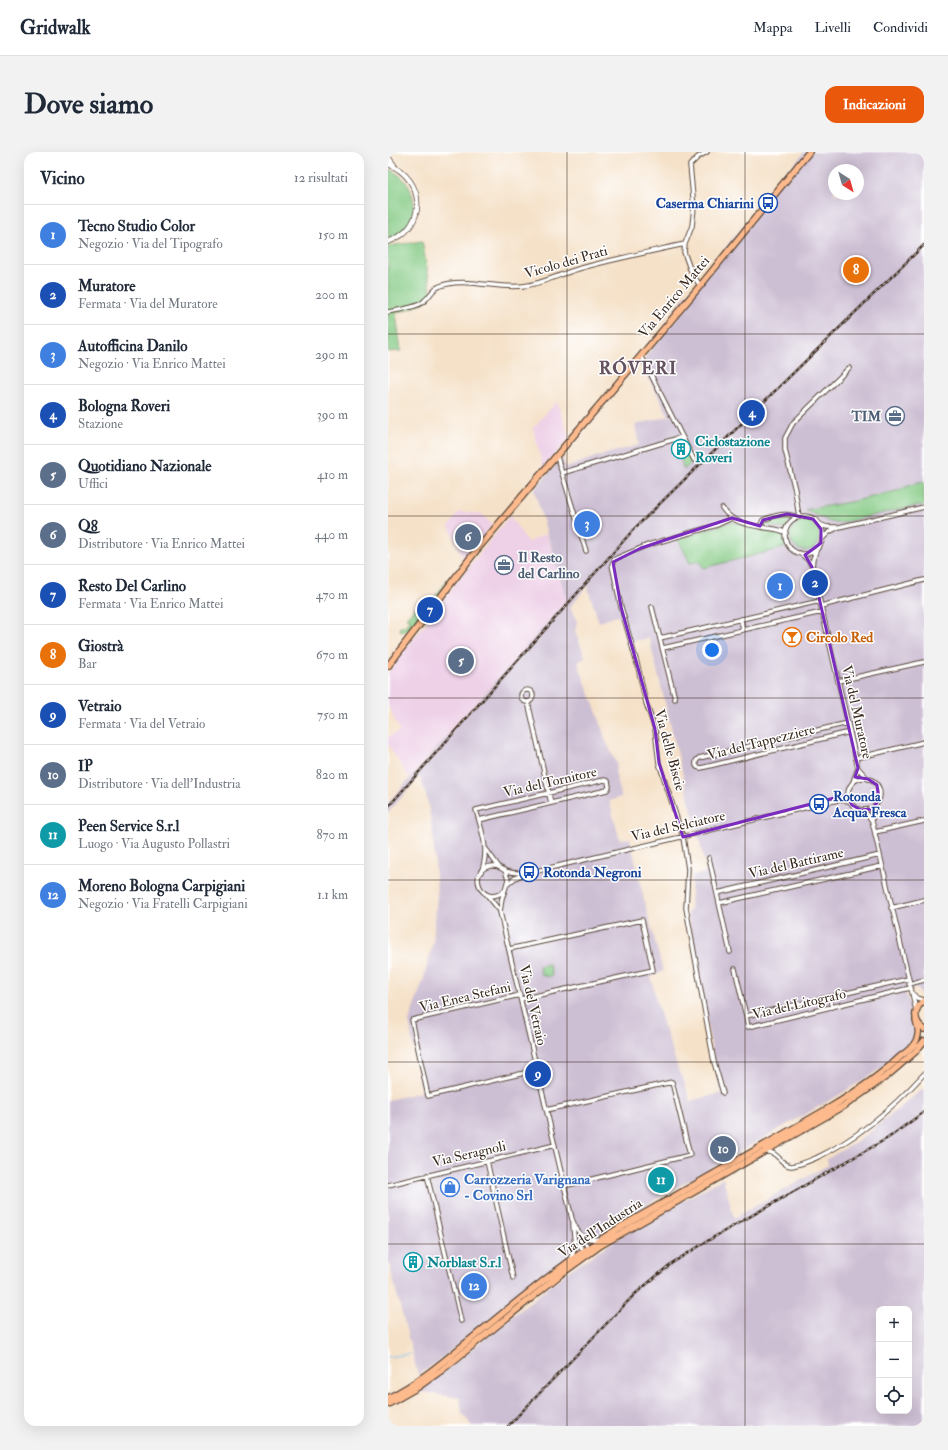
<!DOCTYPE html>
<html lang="it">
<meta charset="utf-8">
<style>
body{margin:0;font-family:"IM FELL Double Pica",serif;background:#f2f2f3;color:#1f2937}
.controls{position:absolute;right:12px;bottom:12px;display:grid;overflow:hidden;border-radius:8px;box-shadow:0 4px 16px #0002}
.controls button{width:36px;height:36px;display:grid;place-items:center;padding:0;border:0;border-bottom:1px solid #e0e1e3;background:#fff;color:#1f2937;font:20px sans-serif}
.compass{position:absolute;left:440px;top:12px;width:36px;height:36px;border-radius:50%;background:#fff;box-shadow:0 4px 16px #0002;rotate:143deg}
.you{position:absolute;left:324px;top:498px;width:14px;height:14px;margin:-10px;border:3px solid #fff;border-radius:50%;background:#1a73e8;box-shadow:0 0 0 6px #1a73e833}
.badge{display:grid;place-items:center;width:26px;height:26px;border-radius:50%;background:#ea580c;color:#fff;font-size:13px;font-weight:700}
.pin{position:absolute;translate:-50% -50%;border:2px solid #fff;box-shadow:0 1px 4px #0006}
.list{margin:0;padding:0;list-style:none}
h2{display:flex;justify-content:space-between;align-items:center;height:52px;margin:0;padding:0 16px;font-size:17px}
h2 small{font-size:13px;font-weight:400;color:#747a83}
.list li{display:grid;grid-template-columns:26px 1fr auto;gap:12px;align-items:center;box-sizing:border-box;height:60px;padding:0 16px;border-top:1px solid #e0e1e3}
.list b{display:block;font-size:15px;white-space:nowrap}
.list p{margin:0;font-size:13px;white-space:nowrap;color:#747a83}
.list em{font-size:13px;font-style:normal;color:#747a83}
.icon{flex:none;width:22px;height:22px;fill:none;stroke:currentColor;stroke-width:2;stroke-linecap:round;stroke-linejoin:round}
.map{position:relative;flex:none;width:536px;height:1274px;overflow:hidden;border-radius:12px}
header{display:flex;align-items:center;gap:24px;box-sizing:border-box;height:56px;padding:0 20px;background:#fff;border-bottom:1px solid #e0e1e3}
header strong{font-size:19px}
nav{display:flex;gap:22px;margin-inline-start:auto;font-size:14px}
.intro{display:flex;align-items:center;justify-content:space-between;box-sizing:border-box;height:96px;padding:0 24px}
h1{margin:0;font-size:28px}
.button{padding:10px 18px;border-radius:12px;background:#ea580c;color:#fff;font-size:14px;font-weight:700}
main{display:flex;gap:24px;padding:0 24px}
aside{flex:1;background:#fff;border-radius:12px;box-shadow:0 4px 16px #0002}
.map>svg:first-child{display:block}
.built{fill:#eed0e7}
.industrial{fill:#ccbed3;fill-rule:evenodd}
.green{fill:#85ca85;stroke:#607a52}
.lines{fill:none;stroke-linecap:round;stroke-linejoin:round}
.stream{stroke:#78c1f0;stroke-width:1}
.minor-casing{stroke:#574538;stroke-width:5.5}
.tertiary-casing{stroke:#574538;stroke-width:6}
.primary-casing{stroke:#574538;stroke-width:8}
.minor{stroke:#fff;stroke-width:3.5}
.tertiary{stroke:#fff;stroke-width:4.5}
.primary{stroke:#fcba8d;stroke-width:5.5}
.rail-casing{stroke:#3b2a1e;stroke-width:2.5}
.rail{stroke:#fff;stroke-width:1;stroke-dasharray:3;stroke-linecap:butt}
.marked{fill:none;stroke:#7b2cbf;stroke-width:3;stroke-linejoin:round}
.grid{fill:none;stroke:#3b2a1e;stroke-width:1;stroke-opacity:0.55}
.labels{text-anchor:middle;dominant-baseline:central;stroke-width:3;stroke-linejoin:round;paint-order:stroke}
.transit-label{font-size:14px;font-weight:bold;fill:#164399;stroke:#fff;text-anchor:start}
.street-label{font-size:14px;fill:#3b2a1e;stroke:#fff}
.service-label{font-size:14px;font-weight:bold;fill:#4e5e75;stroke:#fff;text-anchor:end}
.culture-label{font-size:14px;font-weight:bold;fill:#0d838f;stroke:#fff;text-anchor:start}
.food-label{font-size:14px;font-weight:bold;fill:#c56008;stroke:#fff;text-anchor:start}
.shop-label{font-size:14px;font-weight:bold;fill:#366cbe;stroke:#fff;text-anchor:start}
.district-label{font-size:18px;font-weight:bold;letter-spacing:1px;fill:#665361;stroke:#fff}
</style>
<header>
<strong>Gridwalk</strong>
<nav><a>Mappa</a><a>Livelli</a><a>Condividi</a></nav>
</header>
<div class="intro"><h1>Dove siamo</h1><a class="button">Indicazioni</a></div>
<main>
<aside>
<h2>Vicino<small>12 risultati</small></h2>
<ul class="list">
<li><span class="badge" style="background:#3f7fe0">1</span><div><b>Tecno Studio Color</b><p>Negozio · Via del Tipografo</p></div><em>150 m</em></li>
<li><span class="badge" style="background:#1a4fb4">2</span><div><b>Muratore</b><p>Fermata · Via del Muratore</p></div><em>200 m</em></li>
<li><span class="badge" style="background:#3f7fe0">3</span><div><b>Autofficina Danilo</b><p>Negozio · Via Enrico Mattei</p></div><em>290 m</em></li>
<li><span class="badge" style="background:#1a4fb4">4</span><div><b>Bologna Roveri</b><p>Stazione</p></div><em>390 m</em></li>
<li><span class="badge" style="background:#5c6f8a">5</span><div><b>Quotidiano Nazionale</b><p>Uffici</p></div><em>410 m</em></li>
<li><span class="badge" style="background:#5c6f8a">6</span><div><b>Q8</b><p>Distributore · Via Enrico Mattei</p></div><em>440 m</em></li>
<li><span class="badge" style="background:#1a4fb4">7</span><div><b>Resto Del Carlino</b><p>Fermata · Via Enrico Mattei</p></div><em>470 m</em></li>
<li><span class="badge" style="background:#e8710a">8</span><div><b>Giostrà</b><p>Bar</p></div><em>670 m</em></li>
<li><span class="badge" style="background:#1a4fb4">9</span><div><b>Vetraio</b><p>Fermata · Via del Vetraio</p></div><em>750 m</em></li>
<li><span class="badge" style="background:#5c6f8a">10</span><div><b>IP</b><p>Distributore · Via dell'Industria</p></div><em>820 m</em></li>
<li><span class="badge" style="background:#0f9aa8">11</span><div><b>Peen Service S.r.l</b><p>Luogo · Via Augusto Pollastri</p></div><em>870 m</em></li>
<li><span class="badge" style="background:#3f7fe0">12</span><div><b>Moreno Bologna Carpigiani</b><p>Negozio · Via Fratelli Carpigiani</p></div><em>1.1 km</em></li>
</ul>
</aside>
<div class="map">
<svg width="536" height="1274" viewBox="0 0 536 1274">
<rect width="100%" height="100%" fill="#fff"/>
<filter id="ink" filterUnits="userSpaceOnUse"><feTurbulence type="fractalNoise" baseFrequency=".025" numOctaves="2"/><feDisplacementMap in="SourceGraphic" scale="8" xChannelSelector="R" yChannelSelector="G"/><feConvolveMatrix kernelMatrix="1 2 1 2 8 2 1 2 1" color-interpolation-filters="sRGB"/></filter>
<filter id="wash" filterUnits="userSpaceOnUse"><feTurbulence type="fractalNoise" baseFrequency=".012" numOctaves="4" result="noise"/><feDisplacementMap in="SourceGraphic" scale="16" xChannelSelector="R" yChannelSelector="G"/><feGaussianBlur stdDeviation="0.9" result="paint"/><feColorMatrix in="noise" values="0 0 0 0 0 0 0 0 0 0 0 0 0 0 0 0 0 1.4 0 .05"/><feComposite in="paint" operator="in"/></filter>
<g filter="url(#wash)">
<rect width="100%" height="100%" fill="#f5e1c8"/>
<path class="built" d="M169 249 181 286 155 316 145 276Z
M71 360 94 362 104 373 76 408 61 374Z
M122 364 140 391 158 381 179 448 21 626 0 592V585L12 579 0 553V521L35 474 38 472V469Z"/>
<path class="industrial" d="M416 0H536V843H533L528 835 517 841 523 853 526 878V887L492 917 451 943 232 1068 156 1124 49 1210 30 1223 0 1108V948L33 940 21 869 36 826 45 790 49 743 45 681 39 646 32 624 0 661V651L179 448 146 338 174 305 178 316 207 305 251 293 247 273 281 264 253 212 258 206 259 202 290 166 286 158ZM446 18H470V42H446ZM199 434 211 470 229 464 236 470 241 490 261 486 319 720 304 724 302 759 299 760 328 921 334 941 302 949 294 923H292L269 852 263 825 275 819 257 752 242 686 232 688 221 649 233 645V642L227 620 229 613 217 587 212 569 190 511 197 505 187 479 189 470 182 455Z
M536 936V1274H84L74 1261 72 1246 29 1239 58 1218 182 1118 231 1086 335 1026 346 1066 440 1013 439 1007 473 987ZM491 1157H521V1259H491Z"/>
<path class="green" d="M0 17C33 29 36 78 0 87Z
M34 89 44 144C33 154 22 157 8 161L13 199 0 200V94Z
M294 293H295L304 310 296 318 289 296 290 295 293 300 296 298Z
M536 330V353L532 354V353L452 371 442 370 417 358 467 349 512 338 522 333Z
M399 364 404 366 397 377 376 373 377 369Z
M402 384a15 15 0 1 1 30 0a15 15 0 1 1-30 0Z
M344 370 388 380 396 385 398 393 396 396 315 416 312 409 302 411 290 387 340 371Z
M63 424 64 425 38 460 33 465 32 464 23 477 13 480 11 476 13 474H17L22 467 18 466 27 455 32 463Z
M161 812 164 824 157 825 156 822 153 823 151 814Z"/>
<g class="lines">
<path class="stream" d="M0 1205 22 1202"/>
</g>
</g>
<g filter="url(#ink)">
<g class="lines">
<defs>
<path id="minor" d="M312 134 302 117 296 100 297 92 304 74 306 56 302 13 310 5 319 0
M0 160C9 158 28 156 35 150 45 142 42 136 59 132 84 127 109 137 135 134 154 132 172 122 190 117 225 107 261 100 297 92
M253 203 306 308
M169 305 198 399
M174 321 294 285
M334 356C345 372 361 373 379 376 386 377 392 377 398 381
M397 383a19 19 0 1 1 38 0a19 19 0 1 1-38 0Z
M411 365 407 338 397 298V286L405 271 461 216
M431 372 439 375H449
M372 375 375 368C385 364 401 359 409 366
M435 386 441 380 451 375 536 355
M412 401 421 409 424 415 470 616 480 627
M424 415 425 407 429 397
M433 454 536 428
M264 455 287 547
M353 467 355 478
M272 486 432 449
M275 496 434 460
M450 529 536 510
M133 544a6 6 0 1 1 12 0a6 6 0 1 1-12 0Z
M140 550 163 651
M460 571 311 606 308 609V613L309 615 313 616 462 580
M468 606 536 590
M460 642a16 16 0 1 1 32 0a16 16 0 1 1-32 0Z
M465 630 470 616
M488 653 485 661 484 669 528 858
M474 659 480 663 484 669
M91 668 219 638 221 635 220 629 216 628 88 658C94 679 102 700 93 720
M487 680 536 669
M98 697 111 715
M321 706 342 800
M117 719 120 727 117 738C94 759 77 716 104 714 111 713 113 717 118 719 123 721 129 721 134 721
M120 732 127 726 136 722 450 648 461 649
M117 738 114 746 112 760 184 1067C190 1082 195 1089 212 1087
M329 741 492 703
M99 743 112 759
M331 751 494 714
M503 756 536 748
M121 797 254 768 265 818 133 847
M347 817 358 864
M520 827 358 864 360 875 522 836
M521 832 536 828
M525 842 529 846 536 848
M132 843 24 868 40 944 149 918
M441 845 444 855
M335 941 326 910 298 756 300 717 295 685 271 611 267 577 258 551 250 515 233 455 224 413 226 408 229 406 260 393 329 373 344 366
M158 958 284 930 302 1003 176 1034
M379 1000C390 999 394 1015 404 1014 412 1013 421 1009 428 1006 469 987 505 956 536 922
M99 1009 125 1126
M39 1023 73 1169
M0 1033 167 993
M193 1084 198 1092 200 1098
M188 1089 196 1099
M182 1107C190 1095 185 1084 185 1071"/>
<path id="tertiary" d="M0 5 6 13
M0 12C38 27 40 76 0 90"/>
<path id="primary" d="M0 514 87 400 312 134 421 0
M536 849C525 856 525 870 536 877
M0 1246C33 1230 61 1205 89 1182 135 1145 180 1107 231 1076L443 955C468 940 492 924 513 904 519 900 525 895 528 889 532 882 530 875 528 868
M0 1252 30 1235 54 1218 173 1122 213 1093 456 954 499 924 527 900 536 889"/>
</defs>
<use href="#minor" class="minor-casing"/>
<use href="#tertiary" class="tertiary-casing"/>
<use href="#primary" class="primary-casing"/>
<use href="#minor" class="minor"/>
<use href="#tertiary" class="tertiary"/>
<use href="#primary" class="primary"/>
<defs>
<path id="rail" d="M0 655 246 377 536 93
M120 1274 247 1142 284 1111 326 1085 500 986 536 960"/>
</defs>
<use href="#rail" class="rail-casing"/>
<use href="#rail" class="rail"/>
</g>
</g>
<path class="marked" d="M399 362 425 367 433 377V391L417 403 424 415 470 616 467 625 480 627 489 633 491 648 484 657 473 658 464 653 458 643 295 685 271 611 267 577 233 455 225 410 253 396 344 366 372 374 375 368Z"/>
<path class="grid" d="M179 0V1274M357 0V1274M0 182H536M0 364H536M0 546H536M0 728H536M0 910H536M0 1092H536"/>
<defs>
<symbol id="bus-ring" viewBox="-11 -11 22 22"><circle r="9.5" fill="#fff" stroke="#1a4fb4" stroke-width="1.5"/><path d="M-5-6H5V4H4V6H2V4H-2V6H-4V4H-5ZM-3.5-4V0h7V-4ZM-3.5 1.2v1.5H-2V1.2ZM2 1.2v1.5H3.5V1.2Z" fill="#1a4fb4"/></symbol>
<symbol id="office-ring" viewBox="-11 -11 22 22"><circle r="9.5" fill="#fff" stroke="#5c6f8a" stroke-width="1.5"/><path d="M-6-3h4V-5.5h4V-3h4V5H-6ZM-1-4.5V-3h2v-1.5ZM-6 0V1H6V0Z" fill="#5c6f8a"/></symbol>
<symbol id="building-ring" viewBox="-11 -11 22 22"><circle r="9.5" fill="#fff" stroke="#0f9aa8" stroke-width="1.5"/><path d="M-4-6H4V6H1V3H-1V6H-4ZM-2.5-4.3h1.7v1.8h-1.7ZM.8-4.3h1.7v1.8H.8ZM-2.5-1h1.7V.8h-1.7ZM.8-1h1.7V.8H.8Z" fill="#0f9aa8"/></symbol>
<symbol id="bar-ring" viewBox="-11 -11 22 22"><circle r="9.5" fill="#fff" stroke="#e8710a" stroke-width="1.5"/><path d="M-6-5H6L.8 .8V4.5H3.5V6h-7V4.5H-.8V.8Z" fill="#e8710a"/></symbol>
<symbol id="shop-ring" viewBox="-11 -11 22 22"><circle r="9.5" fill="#fff" stroke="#3f7fe0" stroke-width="1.5"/><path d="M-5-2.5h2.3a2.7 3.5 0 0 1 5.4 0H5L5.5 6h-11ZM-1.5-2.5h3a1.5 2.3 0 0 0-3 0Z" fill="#3f7fe0"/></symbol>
</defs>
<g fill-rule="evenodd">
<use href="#bus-ring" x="369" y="40" width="22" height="22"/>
<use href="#office-ring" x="496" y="253" width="22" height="22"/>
<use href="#building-ring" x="282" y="286" width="22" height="22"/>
<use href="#office-ring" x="105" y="402" width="22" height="22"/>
<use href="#bar-ring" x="393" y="474" width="22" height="22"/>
<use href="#bus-ring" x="420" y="641" width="22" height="22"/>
<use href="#bus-ring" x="130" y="709" width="22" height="22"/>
<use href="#shop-ring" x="51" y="1024" width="22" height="22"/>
<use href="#building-ring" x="14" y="1099" width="22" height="22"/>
</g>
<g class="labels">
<g class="transit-label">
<text x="366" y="51" text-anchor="end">Caserma Chiarini</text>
<text x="445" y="644">Rotonda<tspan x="445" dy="16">Acqua Fresca</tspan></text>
<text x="155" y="720">Rotonda Negroni</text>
</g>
<g class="street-label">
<text transform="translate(178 110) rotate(-16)">Vicolo dei Prati</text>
<text transform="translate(286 145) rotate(-50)">Via Enrico Mattei</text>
<text transform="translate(469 560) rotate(77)">Via del Muratore</text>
<text transform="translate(373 590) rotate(-14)">Via del Tappezziere</text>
<text transform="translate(282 598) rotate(75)">Via delle Biscie</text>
<text transform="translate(162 630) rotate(-13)">Via del Tornitore</text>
<text transform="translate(290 674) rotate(-13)">Via del Selciatore</text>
<text transform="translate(408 711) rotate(-13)">Via del Battirame</text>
<text transform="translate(77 845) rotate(-13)">Via Enea Stefani</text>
<text transform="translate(411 852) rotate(-13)">Via del Litografo</text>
<text transform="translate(145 853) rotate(77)">Via del Vetraio</text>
<text transform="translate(81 1002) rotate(-13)">Via Seragnoli</text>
<text transform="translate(212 1076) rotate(-33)">Via dell'Industria</text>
</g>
<g class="service-label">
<text x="493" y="264">TIM</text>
<text x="130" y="405" text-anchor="start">Il Resto<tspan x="130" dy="16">del Carlino</tspan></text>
</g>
<g class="culture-label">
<text x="307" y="289">Ciclostazione<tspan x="307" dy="16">Roveri</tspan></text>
<text x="39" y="1110">Norblast S.r.l</text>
</g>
<g class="food-label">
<text x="418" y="485">Circolo Red</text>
</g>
<g class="shop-label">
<text x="76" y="1027">Carrozzeria Varignana<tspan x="76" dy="16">- Covino Srl</tspan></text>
</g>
<g class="district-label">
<text x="250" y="216">RÓVERI</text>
</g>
</g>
</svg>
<div class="controls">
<button>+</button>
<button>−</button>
<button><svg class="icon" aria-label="locate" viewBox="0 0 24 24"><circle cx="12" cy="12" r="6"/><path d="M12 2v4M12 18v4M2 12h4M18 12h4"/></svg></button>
</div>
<svg class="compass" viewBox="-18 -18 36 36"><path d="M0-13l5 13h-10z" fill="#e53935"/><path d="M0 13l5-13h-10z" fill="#747a83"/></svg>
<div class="you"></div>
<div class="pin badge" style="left:392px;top:434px;background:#3f7fe0">1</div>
<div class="pin badge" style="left:427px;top:431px;background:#1a4fb4">2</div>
<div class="pin badge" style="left:199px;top:372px;background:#3f7fe0">3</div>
<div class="pin badge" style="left:364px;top:261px;background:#1a4fb4">4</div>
<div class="pin badge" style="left:73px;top:509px;background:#5c6f8a">5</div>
<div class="pin badge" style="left:80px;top:385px;background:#5c6f8a">6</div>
<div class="pin badge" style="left:42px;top:458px;background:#1a4fb4">7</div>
<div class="pin badge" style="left:468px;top:118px;background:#e8710a">8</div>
<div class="pin badge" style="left:150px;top:922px;background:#1a4fb4">9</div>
<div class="pin badge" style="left:335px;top:997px;background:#5c6f8a">10</div>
<div class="pin badge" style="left:273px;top:1028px;background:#0f9aa8">11</div>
<div class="pin badge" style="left:86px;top:1134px;background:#3f7fe0">12</div>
</div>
</main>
